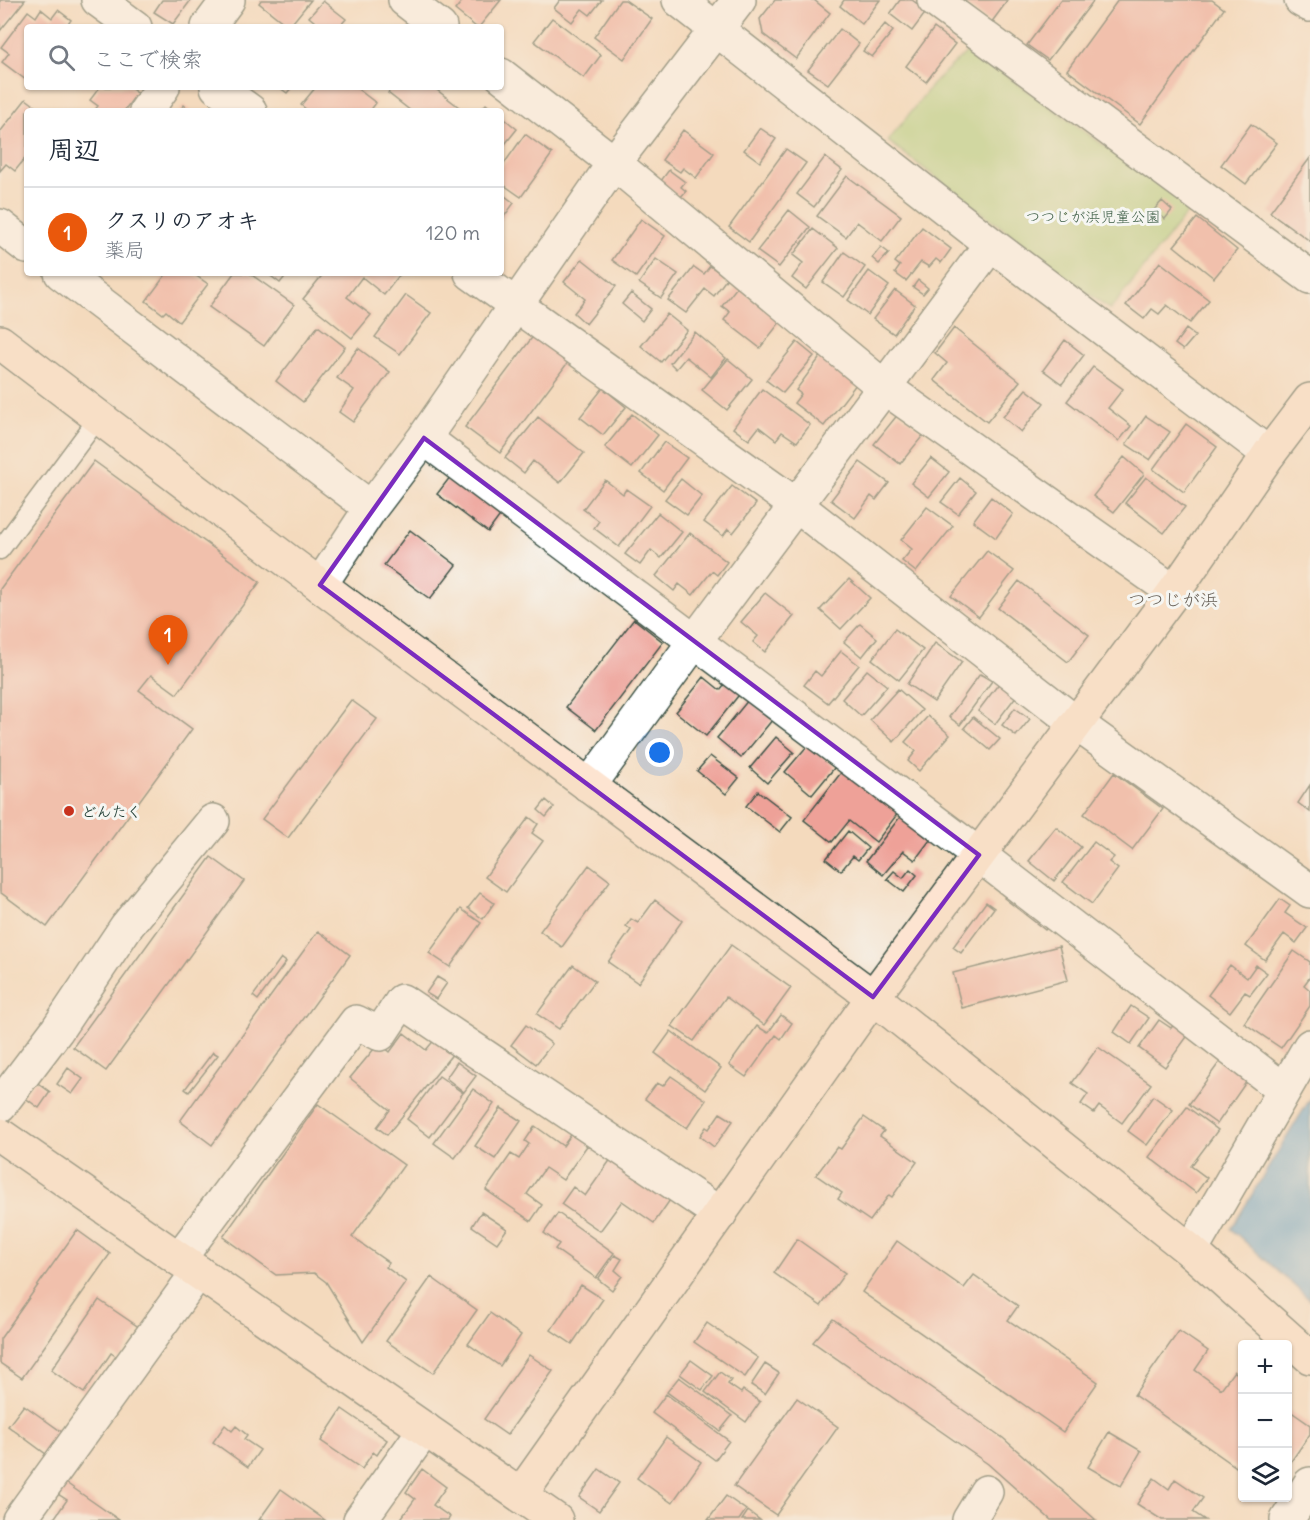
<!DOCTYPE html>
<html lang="ja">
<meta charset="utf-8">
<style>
body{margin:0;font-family:Delius,"Klee One",sans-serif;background:#f6f6f7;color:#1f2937}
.controls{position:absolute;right:18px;bottom:18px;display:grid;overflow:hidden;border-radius:6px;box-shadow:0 2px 4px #0004}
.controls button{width:54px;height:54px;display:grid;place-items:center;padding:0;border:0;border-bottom:2px solid #e0e1e3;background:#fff;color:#1f2937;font:30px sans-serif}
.you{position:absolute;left:660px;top:753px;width:21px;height:21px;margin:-15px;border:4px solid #fff;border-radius:50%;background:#1a73e8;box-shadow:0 0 0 9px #1a73e833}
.badge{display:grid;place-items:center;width:39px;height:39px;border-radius:50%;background:#ea580c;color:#fff;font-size:20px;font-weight:700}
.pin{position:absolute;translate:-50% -50px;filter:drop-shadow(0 2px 3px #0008)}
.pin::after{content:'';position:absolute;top:32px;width:21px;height:18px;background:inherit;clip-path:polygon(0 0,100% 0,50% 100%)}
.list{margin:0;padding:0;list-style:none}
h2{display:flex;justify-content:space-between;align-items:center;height:78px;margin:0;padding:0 24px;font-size:26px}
h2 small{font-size:20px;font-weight:400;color:#747a83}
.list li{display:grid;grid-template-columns:39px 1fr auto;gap:18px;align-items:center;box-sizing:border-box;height:90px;padding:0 24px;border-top:2px solid #e0e1e3}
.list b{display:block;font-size:22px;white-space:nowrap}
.list p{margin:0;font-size:20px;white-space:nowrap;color:#747a83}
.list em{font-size:20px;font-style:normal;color:#747a83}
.icon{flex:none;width:33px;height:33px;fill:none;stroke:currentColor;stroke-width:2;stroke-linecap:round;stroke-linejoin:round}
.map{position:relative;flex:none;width:1310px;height:1520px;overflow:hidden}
.search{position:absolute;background:#fff;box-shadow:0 2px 4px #0004;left:24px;top:24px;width:480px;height:66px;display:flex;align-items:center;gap:15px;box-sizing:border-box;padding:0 21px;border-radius:6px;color:#747a83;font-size:22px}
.panel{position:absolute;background:#fff;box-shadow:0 2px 4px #0004;left:24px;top:108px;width:480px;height:168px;border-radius:6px}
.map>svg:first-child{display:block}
.green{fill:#a7d27e;stroke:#638859;stroke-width:1.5}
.water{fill:#59a2d0;stroke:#3c7082;stroke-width:1.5}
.building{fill:#eea198}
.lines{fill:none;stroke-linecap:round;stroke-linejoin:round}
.lane-casing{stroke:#3f5549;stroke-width:21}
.street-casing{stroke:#3f5549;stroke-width:36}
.secondary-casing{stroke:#3f5549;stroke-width:36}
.lane{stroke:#fff;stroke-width:18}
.street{stroke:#fff;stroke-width:33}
.secondary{stroke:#fde4d1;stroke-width:33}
.marked{fill:none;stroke:#7b2cbf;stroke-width:4.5;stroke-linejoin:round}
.poi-dot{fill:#c8321e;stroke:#f6f6f2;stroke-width:2}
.labels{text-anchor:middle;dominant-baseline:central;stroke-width:6;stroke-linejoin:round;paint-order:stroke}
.park-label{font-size:15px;fill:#3a5b43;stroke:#f6f6f2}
.poi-label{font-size:15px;font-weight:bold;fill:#1f3d34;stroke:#f6f6f2;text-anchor:start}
.quarter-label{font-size:18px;fill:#676057;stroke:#f6f6f2}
</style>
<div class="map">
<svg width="1310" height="1520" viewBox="0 0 1310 1520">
<rect width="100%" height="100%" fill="#f6f6f2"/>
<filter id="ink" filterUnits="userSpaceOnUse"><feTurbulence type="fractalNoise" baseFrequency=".0167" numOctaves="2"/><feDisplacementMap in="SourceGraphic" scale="12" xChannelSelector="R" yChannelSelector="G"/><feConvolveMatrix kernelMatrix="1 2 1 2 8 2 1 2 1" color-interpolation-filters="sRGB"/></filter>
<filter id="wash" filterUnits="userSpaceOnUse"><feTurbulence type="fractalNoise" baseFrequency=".008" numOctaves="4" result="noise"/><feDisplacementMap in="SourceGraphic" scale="24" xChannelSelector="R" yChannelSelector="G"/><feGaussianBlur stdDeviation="1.35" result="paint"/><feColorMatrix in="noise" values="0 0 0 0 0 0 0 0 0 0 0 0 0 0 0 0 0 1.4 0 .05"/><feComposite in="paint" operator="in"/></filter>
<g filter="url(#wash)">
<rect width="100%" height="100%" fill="#f4dabd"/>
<path class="green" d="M970 49 1191 208 1110 310 888 141 935 81Z"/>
<path class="water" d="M1310 1099V1300L1231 1229Z"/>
<g id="blocks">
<path class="building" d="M0 0H25L0 31Z
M162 0H191L173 24 154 12Z
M261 0H311L289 27 259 3Z
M463 0H501L479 27H476L455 10Z
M560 0H602L590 15 582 9 572 22 554 8Z
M620 0H625L652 19 624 59 594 37Z
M775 0H814L830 13 796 59 763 34 760 19Z
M844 0H880L862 24 840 6Z
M900 0H912L927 11 912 31 890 14Z
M960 0H1008L991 23Z
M1061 0H1094L1048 60 1027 45Z
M1118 0H1212L1224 9 1140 124 1067 70Z
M323 1 346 19 339 27H321L309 17Z
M41 9 52 18 58 10 71 20 66 27H27L26 80 2 62 9 53 1 47 28 11 36 17Z
M552 18 601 55 584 78 534 41Z
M885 24 893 31 872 57 863 51Z
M934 28 955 44 926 82 906 66Z
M840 29 859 44 828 84 808 70Z
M100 87H129L137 93 124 111H94L98 106 90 100Z
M279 87H292L287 93Z
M316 87H355L376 103 370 111H308L301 105Z
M392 87H433L464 111H411L388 93Z
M26 99 42 111H27V156L15 171 6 164 0 171V132Z
M486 104 494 111H480Z
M184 105 191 111H179Z
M501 116 517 129 501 149Z
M1251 124 1277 143 1246 184 1221 165Z
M760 128 776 139 760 162 744 150Z
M683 130 714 153 696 178 683 168 680 172 662 160Z
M525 134 552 154 521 197 501 183V168Z
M786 149 806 163 749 242 729 227Z
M825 157 842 170 814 207 797 194Z
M1310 158V241L1270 212Z
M669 170 685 182 681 187 686 191 680 198 660 182Z
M847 176 901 216 882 241 857 222 846 237 817 216Z
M501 193 514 203 501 221Z
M1162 201 1172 210 1165 219 1154 210Z
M789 210 810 227 779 267 757 251Z
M1197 218 1237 250 1214 278 1174 246Z
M641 219 665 236 636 277 612 260Z
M922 227 951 249 941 263 936 259 929 267 921 262 906 281 895 273 900 266 895 262Z
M813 229 838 248 806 289 792 278 803 263 793 255Z
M881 247 889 253 879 264 872 258Z
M844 252 865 267 844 297 823 282Z
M582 259 616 286 586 324 574 313 585 299 564 282Z
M656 259 678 274 661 298 639 283Z
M1160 262 1209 300 1190 323 1167 305 1159 314 1152 309 1144 319 1126 305Z
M710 266 727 278 714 296 705 289 686 313 668 300 694 267 704 274Z
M869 271 889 286 868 315 848 300Z
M167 273H192L208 284 179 322 166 311 163 314 146 301Z
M234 273H249L294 305 264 346 209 307Z
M267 273H288L280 283Z
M324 273H401L384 295 362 277 347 297 371 315 352 338 303 299Z
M918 280 928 288 923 294 913 287Z
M737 287 781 321 760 348 724 320 730 312 722 306Z
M895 290 915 305 894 334 873 319Z
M631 293 651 309 642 321 622 304Z
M406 295 431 313 400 354 375 337Z
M667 314 687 330 661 362 641 346Z
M318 326 345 347 303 402 276 381Z
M954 328 1020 381 987 422 934 380 947 363 935 353Z
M1186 329 1195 336 1183 350 1175 344Z
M695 332 726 358 711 377 686 357 676 369 670 363Z
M534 335 569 361 500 453 465 427Z
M1065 340 1084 355 1062 384 1043 370Z
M797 342 814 356 783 393 766 380Z
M358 348 390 372 353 422 339 412 354 390 337 378Z
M821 356 857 383 824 426 794 403 801 394 796 390Z
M728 359 752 379 727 410 702 390Z
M1093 367 1123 389 1108 408 1131 426 1119 441 1067 401Z
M603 388 626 407 603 435 580 417Z
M762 389 810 425 797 442 782 432 776 440 759 427 749 440 733 428Z
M1026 389 1044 403 1021 432 1003 417Z
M899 413 925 433 900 464 874 444Z
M632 414 658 435 632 468 605 447Z
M1146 416 1170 432 1150 460 1126 444Z
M538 417 584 453 560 483 533 461 524 473 505 458Z
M1186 424 1217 447 1184 492 1153 469Z
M664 442 687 458 663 490 641 473Z
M1124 457 1144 474 1114 512 1093 496Z
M931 458 949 472 929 497 911 483Z
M94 461 260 582 177 694 151 675 139 690 192 729 47 927 0 892V589Z
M860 462 889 483 876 500 871 496 855 518 831 500Z
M454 472 505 509 488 532 437 494Z
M1146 477 1185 507 1164 533 1125 503Z
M960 478 976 491 958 514 941 502Z
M681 479 702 496 687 515 665 499Z
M605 480 623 494 626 489 650 506 619 547 594 528 599 521 583 509Z
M732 486 756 504 733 533 728 529 723 536 704 522Z
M991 497 1013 514 996 538 973 521Z
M927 507 953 526 916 572 902 561 912 549 901 540Z
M658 513 682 532 661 558 651 550 640 565 625 554Z
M410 530 456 565 430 599 384 565Z
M690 533 727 562 717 575 712 571 693 595 679 584 674 591 656 576Z
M987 551 1014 571 979 617 951 596Z
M849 579 870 598 841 629 820 610Z
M1019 581 1089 635 1068 662 998 608Z
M765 593 794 616 765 652 753 642 758 636 741 622Z
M634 619 663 642 596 730 566 707Z
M860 624 877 638 862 657 844 642Z
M895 629 923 650 899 680 872 659Z
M935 643 962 662 934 702 907 684Z
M841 651 859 665 828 703 804 685 815 671 821 676Z
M867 670 887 686 861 716 842 699Z
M980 674 992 681 960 725 949 717Z
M704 677 720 690 728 680 742 691 706 736 676 712Z
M1000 682 1017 695 995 724 978 711Z
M898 689 922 710 894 742 870 720Z
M749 699 773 719 741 758 717 738Z
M351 700 377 719 288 838 262 819Z
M1015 708 1030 719 1016 736 1002 725Z
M928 716 950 735 919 771 908 761 916 751 905 742Z
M973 717 1000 739 990 750 964 728Z
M776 737 794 752 767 783 750 768Z
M808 745 835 767 812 795 785 772Z
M710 756 739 778 726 794 697 771Z
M847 765 902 808 876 842 849 821 832 842 804 820Z
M1114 773 1163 809 1132 850 1084 814Z
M1310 785V812L1298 803Z
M758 791 792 817 780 832 746 806Z
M546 800 554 807 546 817 538 810Z
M903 813 922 827 919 831 930 840 915 860 903 851 883 875 866 861Z
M529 817 538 824 532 833 543 841 506 892 485 877Z
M1056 827 1081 847 1054 881 1029 861Z
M848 831 868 848 858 860 853 856 841 871 826 859Z
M1094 842 1114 857 1109 862 1118 869 1092 904 1063 882Z
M211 857 244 881 106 1071 73 1047Z
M589 865 610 881 562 947 540 931Z
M910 869 917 875 904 892 887 879 894 871 903 878Z
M1010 891 1051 923 1045 930 1004 898Z
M480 893 494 903 483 919 468 908Z
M1280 899 1290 906 1285 913 1307 928 1296 943 1284 934 1265 960 1246 946Z
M655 900 682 921 638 983 608 962 631 930 626 926 631 919 638 923Z
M986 902 994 908 961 953 953 947Z
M461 909 481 923 450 967 429 953Z
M318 931 350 955 212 1145 180 1121Z
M731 945 791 988 764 1025 726 997 694 1041 672 1026Z
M1059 946 1068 980 962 1008 953 973Z
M1294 951 1310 962V977L1304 985 1310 990V1006L1281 1048 1244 1023Z
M281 958 286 962 258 1000 253 996Z
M573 965 595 981 559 1029 537 1014Z
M1230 965 1247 978 1256 965 1267 973 1250 995 1245 992 1230 1012 1208 995Z
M437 977 447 983 436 999 426 993Z
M1131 1006 1149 1018 1131 1044 1114 1032Z
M781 1015 792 1023 781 1039 776 1035 746 1077 729 1065 757 1026 768 1033Z
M1159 1020 1171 1028 1178 1020 1192 1030 1165 1067 1139 1048Z
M526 1025 552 1044 536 1064 511 1045Z
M671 1031 721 1068 705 1090 655 1053Z
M404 1033 426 1050 436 1038 454 1052 387 1135 377 1127 390 1110 350 1078 379 1043 390 1052Z
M1098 1047 1151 1084 1122 1123 1099 1106 1094 1113 1081 1104 1088 1094 1072 1083Z
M213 1052 218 1055 189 1092 185 1089Z
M1224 1056 1251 1075 1217 1124 1189 1104Z
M457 1062 476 1076 464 1092 446 1078Z
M68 1068 83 1079 72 1094 57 1084Z
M439 1076 463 1093 430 1137 407 1119Z
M671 1076 706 1100 687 1128 645 1099 657 1083 663 1086Z
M35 1081 50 1092 39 1108 24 1097Z
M473 1089 494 1104 455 1158 434 1143Z
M1153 1096 1173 1110 1147 1145 1128 1131Z
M318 1104 404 1165 352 1237 389 1263 386 1267 406 1282 363 1342 326 1282 314 1273 276 1275 223 1237Z
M1187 1107 1218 1130 1191 1166 1207 1178 1196 1193 1149 1157Z
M501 1108 521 1121 495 1159 475 1146Z
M720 1113 733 1121 714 1147 700 1136 706 1127 709 1129Z
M864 1117 884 1131 880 1136 917 1162 892 1197 889 1195 870 1221 838 1199 842 1193 816 1175 837 1147 841 1149Z
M535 1126 563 1146 573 1132 589 1143 563 1180 545 1168 527 1194 542 1205 531 1221 486 1190 511 1154 519 1159 529 1144 525 1141Z
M611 1159 670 1200 654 1223 622 1201 600 1231 561 1204 573 1187 585 1196Z
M481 1212 507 1229 497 1243 472 1226Z
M558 1213 614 1253 596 1278 555 1249 559 1244 544 1233Z
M77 1230 110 1254 22 1378 0 1363V1339Z
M797 1239 845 1273 821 1306 774 1273Z
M897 1241 964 1288 974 1275 1018 1306 1008 1320 1098 1382 1063 1432 862 1292Z
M615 1255 622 1259 615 1270 622 1276 612 1290 598 1279Z
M431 1277 477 1310 433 1373 386 1341Z
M581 1285 603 1299 572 1344 551 1330Z
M99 1300 140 1328 120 1359 111 1353 84 1393 51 1370Z
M490 1313 521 1335 500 1366 468 1344Z
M833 1319 1003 1438 1096 1520H1051L988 1464 813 1342Z
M707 1323 758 1358 745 1377 694 1342Z
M1179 1331 1208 1351 1195 1370 1221 1389 1234 1371 1242 1378V1471L1134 1395Z
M529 1355 553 1371 507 1435 484 1419Z
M691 1360 713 1376 702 1390 680 1374Z
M765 1364 779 1373 765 1394 751 1385Z
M720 1372 731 1380 728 1384 741 1393 743 1390 760 1402 746 1422 705 1392Z
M679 1377 732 1416 720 1431 667 1392Z
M666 1394 729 1441 715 1460 652 1413Z
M797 1398 838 1427 776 1515 734 1486Z
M24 1405 66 1435 50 1457 8 1426Z
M342 1409 387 1440 377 1455 373 1452 362 1469 321 1441Z
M1290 1411 1310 1425V1434L1288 1466V1415Z
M225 1425 232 1431 236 1426 247 1435 244 1439 260 1450 248 1467 213 1442Z
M1109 1432 1141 1451 1121 1486 1088 1467Z
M666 1437 701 1462 672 1503 637 1478Z
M422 1469 446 1487 433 1505 450 1517 448 1520H400L415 1499 406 1492Z
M599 1469 619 1483 599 1511 579 1497Z
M1154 1478 1169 1489 1175 1479 1203 1498 1193 1512 1205 1520H1162L1137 1504Z
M66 1483 119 1520H53L67 1500 58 1494Z
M281 1489 325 1520H259Z
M726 1496 746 1510 739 1520H708Z
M748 1511 760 1520H742Z"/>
</g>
</g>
<g filter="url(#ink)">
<use href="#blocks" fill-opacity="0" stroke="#3f5549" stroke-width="1.5"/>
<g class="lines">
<defs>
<path id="lane" d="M0 550 99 417"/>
<path id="street" d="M98 0 135 27
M405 0 440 27
M679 0 991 244 1269 454
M934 0 1310 277
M1301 0 1310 5
M208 27 228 0
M501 75 614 163 884 387 1174 592
M217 87 250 111
M146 111 163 87
M0 226 27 247
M61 273 371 508
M471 273 796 505 1077 724 1310 891
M424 438 979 855 1284 1090
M320 585 371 508 424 438 614 163 739 0
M589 786 694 642 991 244
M0 1105 57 1030 126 927 213 821
M1191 1251 1310 1046
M179 1259 356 1022 380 1034 402 1001 720 1214
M19 1520 198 1272
M360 1520 425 1429
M969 1520 986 1492
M1287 1520 1310 1484"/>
<path id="secondary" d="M0 342 289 562 873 997 1191 1251 1310 1357
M0 1135 556 1520
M521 1494 873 997 1174 592 1269 454 1310 400"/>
</defs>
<use href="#lane" class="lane-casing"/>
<use href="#street" class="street-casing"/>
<use href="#secondary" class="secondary-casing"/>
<use href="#lane" class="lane"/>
<use href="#street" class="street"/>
<use href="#secondary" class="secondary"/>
</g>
</g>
<path d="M0 0H1310V1520H0ZM424 438 979 855 873 997 320 585Z" fill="#f4dabd" fill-opacity=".55" fill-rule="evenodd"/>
<path class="marked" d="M424 438 979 855 873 997 320 585Z"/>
<circle class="poi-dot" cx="69" cy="811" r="6"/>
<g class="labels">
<g class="park-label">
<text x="1093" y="216">つつじが浜児童公園</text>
</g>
<g class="poi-label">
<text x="81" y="811">どんたく</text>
</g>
<g class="quarter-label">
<text x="1173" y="599">つつじが浜</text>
</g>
</g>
</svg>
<div class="controls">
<button>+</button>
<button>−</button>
<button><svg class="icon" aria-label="layers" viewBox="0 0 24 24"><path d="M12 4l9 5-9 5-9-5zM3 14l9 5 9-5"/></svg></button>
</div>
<div class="you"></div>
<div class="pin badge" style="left:168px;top:665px">1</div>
<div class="search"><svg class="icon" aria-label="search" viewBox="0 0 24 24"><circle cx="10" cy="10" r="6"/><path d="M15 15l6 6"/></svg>ここで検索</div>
<section class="panel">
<h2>周辺<small></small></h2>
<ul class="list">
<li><span class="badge">1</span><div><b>クスリのアオキ</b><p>薬局</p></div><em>120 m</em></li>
</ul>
</section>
</div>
